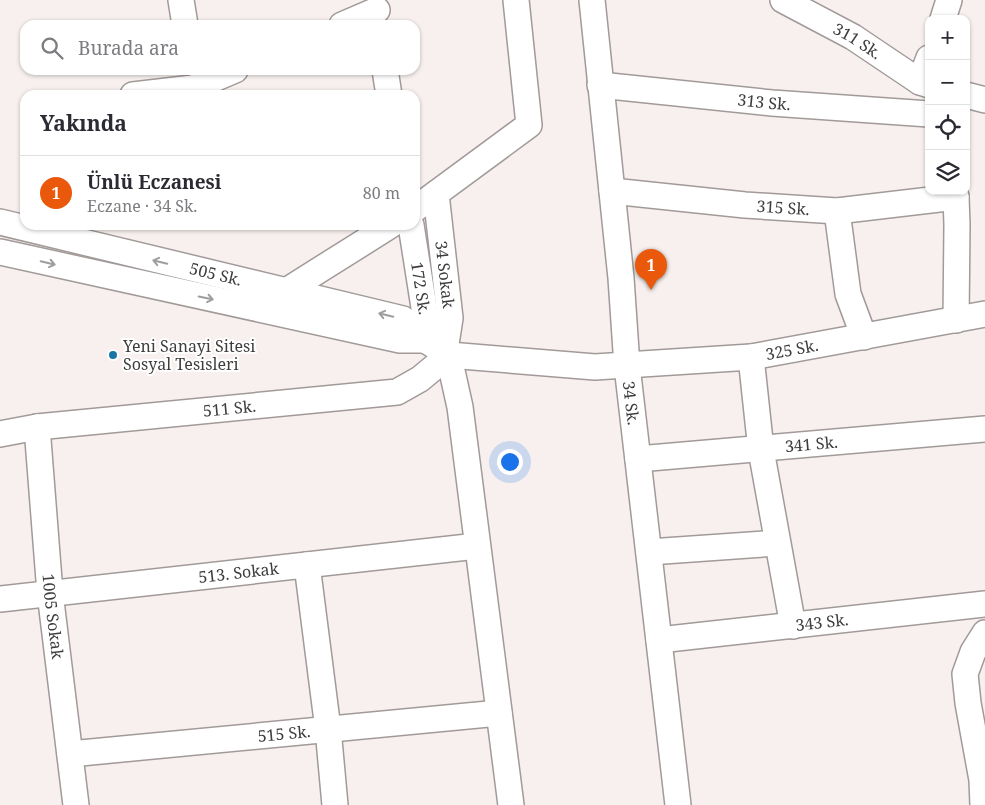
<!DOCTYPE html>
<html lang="tr">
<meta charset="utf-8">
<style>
body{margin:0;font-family:"Noto Serif",serif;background:#f7f7f7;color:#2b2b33}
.controls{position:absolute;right:15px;top:15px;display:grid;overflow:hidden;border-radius:10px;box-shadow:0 1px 4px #0004}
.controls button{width:45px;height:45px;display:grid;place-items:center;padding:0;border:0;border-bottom:1px solid #e1e1e2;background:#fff;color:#2b2b33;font:25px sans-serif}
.you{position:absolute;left:509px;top:461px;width:18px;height:18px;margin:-12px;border:4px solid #fff;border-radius:50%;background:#1a73e8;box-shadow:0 0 0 8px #1a73e833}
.badge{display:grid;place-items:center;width:32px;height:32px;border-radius:50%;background:#ea580c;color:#fff;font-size:16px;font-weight:700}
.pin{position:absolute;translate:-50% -41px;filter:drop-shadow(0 1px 2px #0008)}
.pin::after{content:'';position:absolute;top:26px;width:18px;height:15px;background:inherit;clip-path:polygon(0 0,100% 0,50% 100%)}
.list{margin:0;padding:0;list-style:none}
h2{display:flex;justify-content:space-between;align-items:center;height:65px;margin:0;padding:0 20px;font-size:21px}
h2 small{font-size:16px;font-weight:400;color:#7c7c81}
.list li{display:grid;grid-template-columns:32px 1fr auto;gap:15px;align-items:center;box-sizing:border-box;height:75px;padding:0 20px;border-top:1px solid #e1e1e2}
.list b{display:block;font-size:19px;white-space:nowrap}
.list p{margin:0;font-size:16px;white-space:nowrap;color:#7c7c81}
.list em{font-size:16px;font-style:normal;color:#7c7c81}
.icon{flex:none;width:28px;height:28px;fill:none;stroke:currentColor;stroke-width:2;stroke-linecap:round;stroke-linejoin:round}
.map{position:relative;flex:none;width:985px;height:805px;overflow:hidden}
.search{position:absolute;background:#fff;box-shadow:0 1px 4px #0004;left:20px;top:20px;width:400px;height:55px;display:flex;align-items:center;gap:12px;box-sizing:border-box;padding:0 18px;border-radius:15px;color:#7c7c81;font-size:19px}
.panel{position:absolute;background:#fff;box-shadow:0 1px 4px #0004;left:20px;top:90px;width:400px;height:140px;border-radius:15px}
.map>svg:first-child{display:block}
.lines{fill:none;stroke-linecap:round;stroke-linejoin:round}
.minor-casing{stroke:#a19a99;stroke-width:28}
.minor{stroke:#fff;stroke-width:25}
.oneway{stroke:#9f9e9e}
.poi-dot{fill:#1976a4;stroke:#fff;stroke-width:2}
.labels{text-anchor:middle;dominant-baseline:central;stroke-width:4;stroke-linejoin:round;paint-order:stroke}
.street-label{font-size:16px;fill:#3f3c3c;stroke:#fff}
.poi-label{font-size:16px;fill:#3f3c3c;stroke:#fff;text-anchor:start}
</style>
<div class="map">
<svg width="985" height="805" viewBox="0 0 985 805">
<rect width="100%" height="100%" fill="#f7f0ef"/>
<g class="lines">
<defs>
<g id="minor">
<path d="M181 0 185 25"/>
<path id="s1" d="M592 0 621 278 627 366 678 805"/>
<path id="s2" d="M783 0 853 37 920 82 929 85"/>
<path d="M943 19 949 0"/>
<path d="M342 25 377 10"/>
<path d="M385 70 389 95"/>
<path d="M920 82 929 58"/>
<path id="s3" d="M600 85 772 103 929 114"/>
<path d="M133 95 193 88 235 70"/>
<path d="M966 95 985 100"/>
<path id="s4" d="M612 191 745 205 837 211 956 197"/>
<path d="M954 191 956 197 957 225 956 320"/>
<path id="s5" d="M436 194 450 318 446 344 460 407 511 805"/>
<path d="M415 209 529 125 516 0"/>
<path d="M837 211 848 294 864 337"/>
<path id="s6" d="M0 222 403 319 416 328 425 340 449 355 595 367 751 357 985 314"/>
<path id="s7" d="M411 225 426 320 443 340"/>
<path d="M0 252 400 340H425"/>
<path d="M280 297 286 291 391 225"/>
<path d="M751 357 761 450 793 626"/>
<path id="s8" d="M37 427 50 593 76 805"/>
<path id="s9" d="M0 434 37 427 397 392 420 379 449 355"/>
<path id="s10" d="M638 459 985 429"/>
<path d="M649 552 777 543"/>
<path d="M307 565 328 729 335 805"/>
<path id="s11" d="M0 599 477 546"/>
<path id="s12" d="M659 640 985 604"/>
<path id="s13" d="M70 754 499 713"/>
<path d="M983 805 982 780 968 703 965 674 973 652 985 633"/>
</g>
</defs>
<use href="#minor" class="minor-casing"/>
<use href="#minor" class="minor"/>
</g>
<defs><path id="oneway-shaft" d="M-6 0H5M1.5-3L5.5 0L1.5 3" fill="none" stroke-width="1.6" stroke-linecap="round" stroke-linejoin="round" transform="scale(1.25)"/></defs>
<g class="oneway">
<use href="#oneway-shaft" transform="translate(160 262) rotate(-166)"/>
<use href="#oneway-shaft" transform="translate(48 263) rotate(13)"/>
<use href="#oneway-shaft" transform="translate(206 298) rotate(12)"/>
<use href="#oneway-shaft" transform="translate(386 315) rotate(-166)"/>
</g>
<circle class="poi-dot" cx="113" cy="355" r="5"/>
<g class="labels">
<g class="street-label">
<text stroke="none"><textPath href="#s2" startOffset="85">311 Sk.</textPath></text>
<text stroke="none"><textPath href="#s3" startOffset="165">313 Sk.</textPath></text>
<text stroke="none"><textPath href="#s4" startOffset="172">315 Sk.</textPath></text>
<text stroke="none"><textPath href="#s5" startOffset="81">34 Sokak</textPath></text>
<text stroke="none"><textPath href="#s6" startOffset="222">505 Sk.</textPath></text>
<text stroke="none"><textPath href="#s7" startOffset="64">172 Sk.</textPath></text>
<text stroke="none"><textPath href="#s6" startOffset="818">325 Sk.</textPath></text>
<text stroke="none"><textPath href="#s1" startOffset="405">34 Sk.</textPath></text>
<text stroke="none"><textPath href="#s9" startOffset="231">511 Sk.</textPath></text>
<text stroke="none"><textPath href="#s10" startOffset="174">341 Sk.</textPath></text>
<text stroke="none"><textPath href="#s11" startOffset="240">513. Sokak</textPath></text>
<text stroke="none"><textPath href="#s8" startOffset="190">1005 Sokak</textPath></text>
<text stroke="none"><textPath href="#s12" startOffset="164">343 Sk.</textPath></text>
<text stroke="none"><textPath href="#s13" startOffset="215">515 Sk.</textPath></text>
</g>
<g class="poi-label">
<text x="123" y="346">Yeni Sanayi Sitesi<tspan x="123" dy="18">Sosyal Tesisleri</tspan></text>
</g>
</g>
</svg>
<div class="controls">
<button>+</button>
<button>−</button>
<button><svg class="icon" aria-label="locate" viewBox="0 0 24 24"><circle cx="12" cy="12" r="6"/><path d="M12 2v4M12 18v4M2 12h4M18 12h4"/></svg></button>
<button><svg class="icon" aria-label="layers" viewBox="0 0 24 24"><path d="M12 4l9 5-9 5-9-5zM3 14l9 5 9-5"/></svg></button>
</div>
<div class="you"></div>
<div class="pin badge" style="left:651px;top:290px">1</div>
<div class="search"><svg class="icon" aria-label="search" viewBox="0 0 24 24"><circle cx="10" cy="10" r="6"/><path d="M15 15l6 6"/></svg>Burada ara</div>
<section class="panel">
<h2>Yakında<small></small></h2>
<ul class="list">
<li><span class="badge">1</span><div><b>Ünlü Eczanesi</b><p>Eczane · 34 Sk.</p></div><em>80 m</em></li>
</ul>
</section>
</div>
